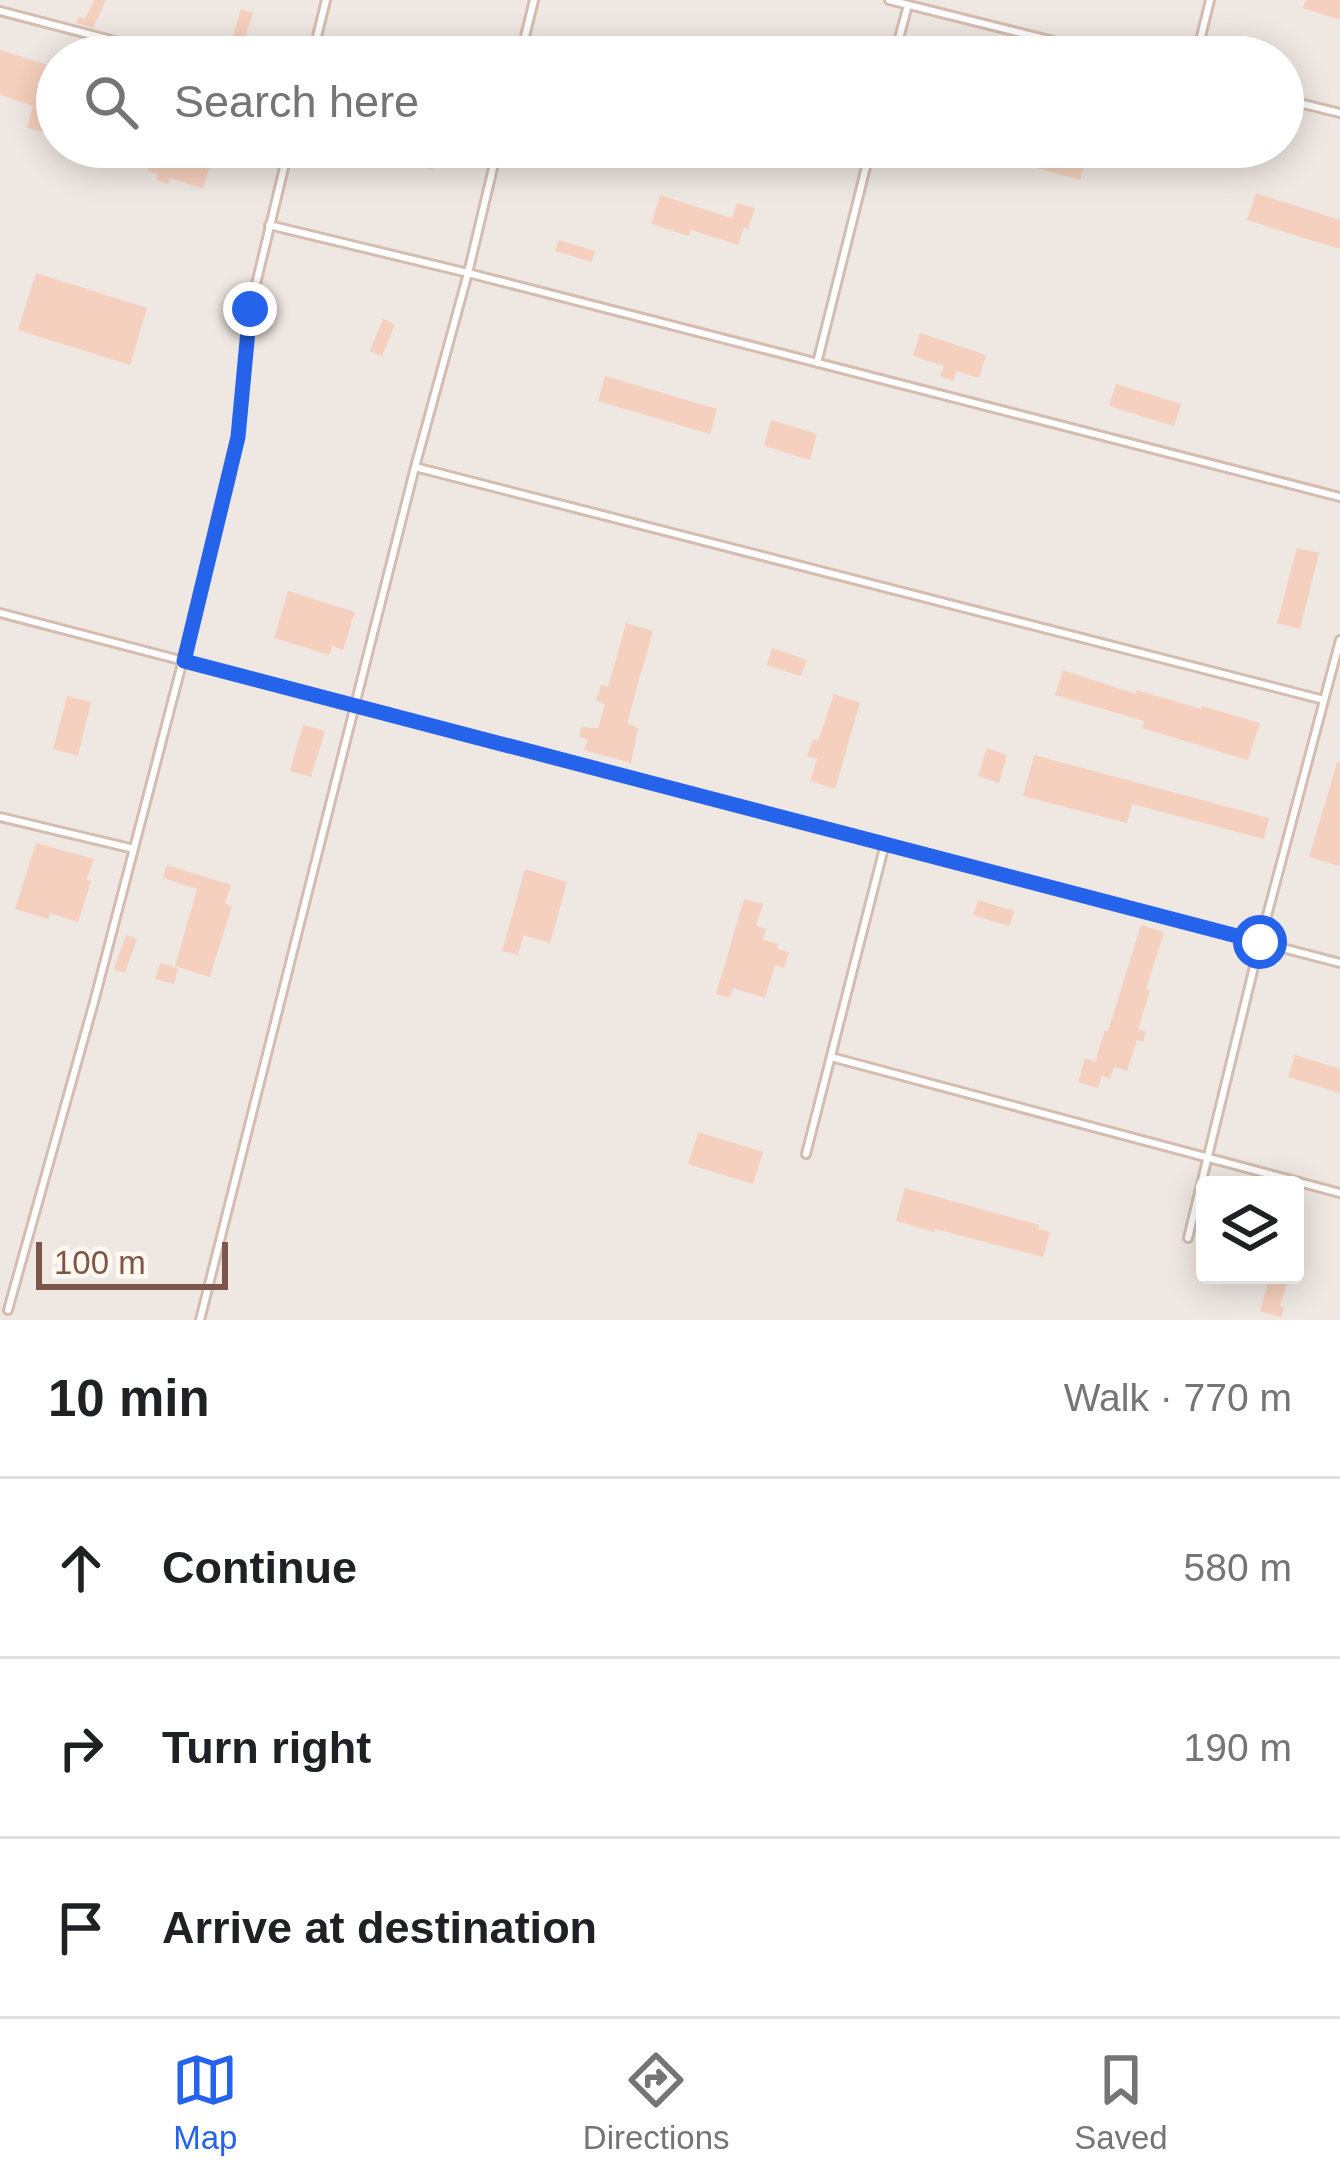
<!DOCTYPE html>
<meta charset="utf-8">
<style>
body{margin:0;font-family:Arial,sans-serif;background:#f2f2f2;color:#202124}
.controls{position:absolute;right:36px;bottom:36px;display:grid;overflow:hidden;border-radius:12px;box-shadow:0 6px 30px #0003}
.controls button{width:108px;height:108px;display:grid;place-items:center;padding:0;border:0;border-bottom:3px solid #e0e0e0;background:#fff;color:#202124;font:60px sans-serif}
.scale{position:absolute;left:36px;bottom:30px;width:192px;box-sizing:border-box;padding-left:12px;border:6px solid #7c5749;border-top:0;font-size:33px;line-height:42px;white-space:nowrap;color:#7c5749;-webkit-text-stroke:9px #fff8f1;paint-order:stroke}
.stop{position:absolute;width:36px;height:36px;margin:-27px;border:9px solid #2563eb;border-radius:50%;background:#fff}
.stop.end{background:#2563eb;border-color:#fff;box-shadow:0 3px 12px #0008}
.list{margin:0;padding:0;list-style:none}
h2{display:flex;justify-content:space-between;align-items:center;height:156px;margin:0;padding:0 48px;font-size:51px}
h2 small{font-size:39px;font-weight:400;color:#757577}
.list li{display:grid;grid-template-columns:78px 1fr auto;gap:36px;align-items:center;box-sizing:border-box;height:180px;padding:0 48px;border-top:3px solid #e0e0e0}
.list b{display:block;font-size:45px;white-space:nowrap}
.list em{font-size:39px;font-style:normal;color:#757577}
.icon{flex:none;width:66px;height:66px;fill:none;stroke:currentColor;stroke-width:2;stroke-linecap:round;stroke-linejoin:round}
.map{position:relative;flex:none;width:1340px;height:1320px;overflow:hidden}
.search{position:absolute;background:#fff;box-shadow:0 6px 30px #0003;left:36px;right:36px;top:36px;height:132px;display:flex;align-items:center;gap:30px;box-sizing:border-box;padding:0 42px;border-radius:66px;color:#757577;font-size:45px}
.sheet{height:696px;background:#fff}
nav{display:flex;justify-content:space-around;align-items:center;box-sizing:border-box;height:168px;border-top:3px solid #e0e0e0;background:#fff;font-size:33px;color:#757577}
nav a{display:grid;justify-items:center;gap:6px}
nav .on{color:#2563eb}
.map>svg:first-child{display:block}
.industrial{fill:#efe7e2;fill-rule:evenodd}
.building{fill:#f6d0be}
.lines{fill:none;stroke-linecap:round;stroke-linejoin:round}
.service-casing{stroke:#d4bdb0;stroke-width:12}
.service{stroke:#fff;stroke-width:6}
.route{stroke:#2563eb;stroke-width:15}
</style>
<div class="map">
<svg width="1340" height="1320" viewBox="0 0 1340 1320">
<rect width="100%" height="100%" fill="#fef4e9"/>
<path class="industrial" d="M0 0H1340V1320H0ZM57 57H1283V147H57ZM1205 1185H1295V1275H1205Z"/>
<path class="building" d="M94 0H106L93 28 76 23 79 16 85 19Z
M1306 0H1340V20L1303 8Z
M241 9 253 13 244 42 232 39Z
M0 50 57 68V135L27 128 33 106 0 95Z
M120 147H216L203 188 170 178 168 184 157 180 158 174 148 171 152 160Z
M424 147H440L432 170 417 165Z
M972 147H1061L1087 154 1080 180 972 150Z
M1256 193 1340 220V249L1247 220Z
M660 195 732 218 737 203 755 208 748 229 744 227 738 245 691 230 689 236 651 224Z
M559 240 595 251 592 262 555 251Z
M36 273 147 308 130 365 18 330Z
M383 319 395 324 382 356 370 351Z
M920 333 986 355 979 378 957 371 953 381 940 376 944 366 913 356Z
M605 376 717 409 710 434 598 401Z
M1116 384 1181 404 1174 426 1109 406Z
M771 420 817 434 810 460 764 446Z
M1297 548 1319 553 1300 629 1277 623Z
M288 591 355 612 343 650 332 646 329 655 274 638Z
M626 623 653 631 627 723 638 728 631 763 584 750 588 739 579 737 581 727 598 728 605 704 596 701 601 685 608 687Z
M772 648 807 660 801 676 767 665Z
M1063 670 1136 694 1137 690 1201 709 1202 706 1260 723 1248 760 1142 728 1144 721 1055 695Z
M834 694 860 703 835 789 810 781 817 759 807 756 813 739 818 740Z
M67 696 91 702 78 756 53 749Z
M303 725 325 731 311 777 290 771Z
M987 748 1007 755 999 783 978 776Z
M1034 755 1269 818 1264 839 1132 804 1127 823 1023 796Z
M1337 763H1340V866L1309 857Z
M36 843 94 859 87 880 91 881 78 922 50 913 48 919 15 909Z
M167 865 231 885 225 903 232 906 210 977 175 966 197 889 163 878Z
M525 869 567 882 550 943 523 935 518 955 502 951Z
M744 899 763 904 756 926 766 929 763 940 778 944 777 949 789 952 784 968 775 965 765 998 733 988 730 998 716 994Z
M978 900 1014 911 1009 926 973 915Z
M1141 925 1164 932 1146 989 1150 990 1138 1029 1146 1032 1143 1042 1137 1040 1127 1071 1114 1067 1110 1079 1102 1076 1098 1088 1078 1082 1085 1058 1095 1062 1105 1030 1108 1031Z
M126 935 137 939 125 973 114 969Z
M160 963 178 968 174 984 155 979Z
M1295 1055 1340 1069V1093L1288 1077Z
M698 1132 763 1152 753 1184 688 1164Z
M905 1188 1039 1225 1038 1229 1050 1232 1043 1257 935 1229 934 1232 896 1221Z
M1270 1275H1289L1280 1306 1284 1307 1281 1317 1260 1311Z"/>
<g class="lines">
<defs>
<path id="service" d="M889 0 1117 57
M0 11 176 57
M312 57 326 0
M520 57 534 0
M894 57 908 5
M1196 57 1210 0
M1283 99 1340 113
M269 225 468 273 1340 497
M817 363 871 147
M415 467 1324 700
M0 613 1340 963
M0 817 134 849
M831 1057 1340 1193
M806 1154 885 844
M1188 1238 1260 942 1340 640
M8 1310 94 1002 230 479 238 437 250 309 289 147
M200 1320 415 467 468 273 498 147"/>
</defs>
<use href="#service" class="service-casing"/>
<use href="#service" class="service"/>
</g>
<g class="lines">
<path class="route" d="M250 309 238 437 184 661 1260 942"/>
</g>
</svg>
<div class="controls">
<button><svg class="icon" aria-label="layers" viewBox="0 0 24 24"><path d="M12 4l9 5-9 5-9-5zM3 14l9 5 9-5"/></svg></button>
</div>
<div class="scale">100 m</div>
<div class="stop" style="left:1260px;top:942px"></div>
<div class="stop end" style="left:250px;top:309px"></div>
<div class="search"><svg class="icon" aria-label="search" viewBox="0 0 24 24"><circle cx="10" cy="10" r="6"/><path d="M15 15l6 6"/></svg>Search here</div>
</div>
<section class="sheet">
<h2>10 min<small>Walk · 770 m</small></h2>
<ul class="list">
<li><svg class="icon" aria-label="ahead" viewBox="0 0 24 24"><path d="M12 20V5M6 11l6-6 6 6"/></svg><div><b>Continue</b></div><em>580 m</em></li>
<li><svg class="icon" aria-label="right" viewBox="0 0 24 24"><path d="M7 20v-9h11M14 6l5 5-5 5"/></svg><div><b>Turn right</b></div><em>190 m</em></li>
<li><svg class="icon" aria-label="arrive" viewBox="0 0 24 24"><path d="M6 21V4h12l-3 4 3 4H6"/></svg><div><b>Arrive at destination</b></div></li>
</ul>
</section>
<nav>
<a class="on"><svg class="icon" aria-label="map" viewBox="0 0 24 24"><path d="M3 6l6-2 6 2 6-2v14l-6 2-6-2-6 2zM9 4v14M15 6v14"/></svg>Map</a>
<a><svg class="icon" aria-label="directions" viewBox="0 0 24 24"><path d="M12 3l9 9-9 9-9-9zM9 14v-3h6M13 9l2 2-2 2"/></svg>Directions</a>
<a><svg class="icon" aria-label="saved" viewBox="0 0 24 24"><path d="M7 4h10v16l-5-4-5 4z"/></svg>Saved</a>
</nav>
